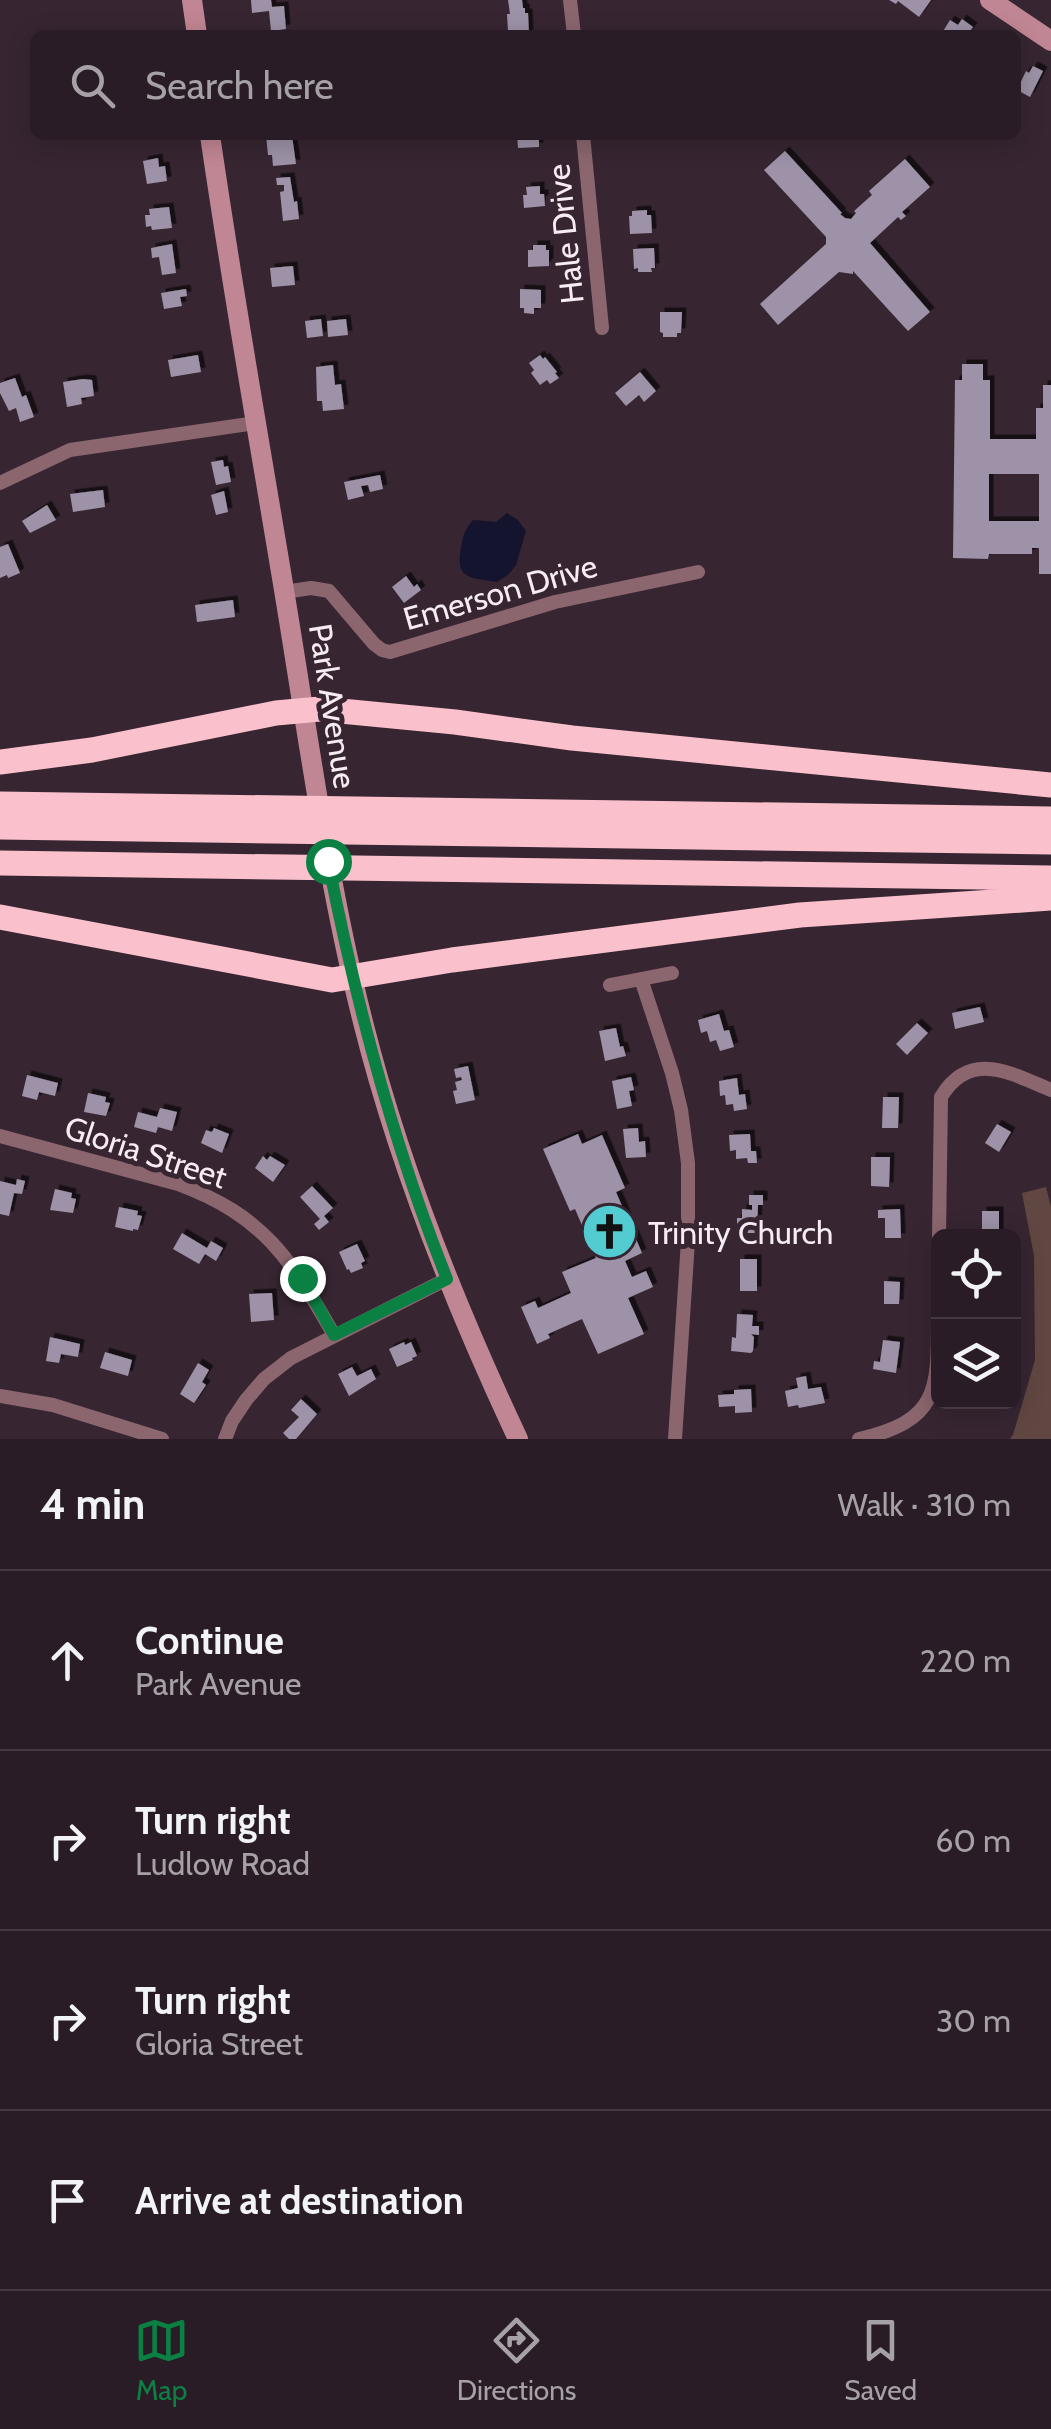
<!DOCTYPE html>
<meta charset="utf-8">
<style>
body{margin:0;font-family:Cabin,sans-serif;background:#31252e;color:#f1f3f6}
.controls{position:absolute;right:30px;bottom:30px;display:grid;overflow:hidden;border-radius:15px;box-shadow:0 5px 25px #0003}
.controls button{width:90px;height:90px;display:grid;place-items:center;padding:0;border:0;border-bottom:2px solid #453a43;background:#291c26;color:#f1f3f6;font:50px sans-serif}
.stop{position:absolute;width:30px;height:30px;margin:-22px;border:8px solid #0b8043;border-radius:50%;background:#fff}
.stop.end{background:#0b8043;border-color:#fff;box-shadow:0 2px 10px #0008}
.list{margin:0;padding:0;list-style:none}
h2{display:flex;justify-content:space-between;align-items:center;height:130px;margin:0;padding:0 40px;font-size:42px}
h2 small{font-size:32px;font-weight:400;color:#a5a1a7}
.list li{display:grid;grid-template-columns:65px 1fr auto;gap:30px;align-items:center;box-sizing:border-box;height:180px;padding:0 40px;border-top:2px solid #453a43}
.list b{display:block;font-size:38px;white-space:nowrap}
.list p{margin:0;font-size:32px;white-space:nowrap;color:#a5a1a7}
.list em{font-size:32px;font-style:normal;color:#a5a1a7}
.icon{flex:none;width:55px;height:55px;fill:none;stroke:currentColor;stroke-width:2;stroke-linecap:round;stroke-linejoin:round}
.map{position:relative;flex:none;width:1051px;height:1439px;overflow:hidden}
.search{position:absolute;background:#291c26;box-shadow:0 5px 25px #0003;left:30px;right:30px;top:30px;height:110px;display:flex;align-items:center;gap:25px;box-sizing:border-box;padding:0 35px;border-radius:15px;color:#a5a1a7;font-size:38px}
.sheet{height:850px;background:#291c26}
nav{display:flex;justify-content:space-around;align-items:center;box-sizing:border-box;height:140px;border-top:2px solid #453a43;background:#291c26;font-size:28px;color:#a5a1a7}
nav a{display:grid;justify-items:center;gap:5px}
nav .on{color:#0b8043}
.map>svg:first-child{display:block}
.green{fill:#614741}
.water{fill:#14142e}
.building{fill:#9d92a7;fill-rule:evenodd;filter:url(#shadow)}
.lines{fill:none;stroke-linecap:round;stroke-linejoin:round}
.street{stroke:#8b666e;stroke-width:14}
.secondary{stroke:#c18693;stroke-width:20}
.highway{stroke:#fac1cd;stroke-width:25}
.route{stroke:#0b8043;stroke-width:12}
.labels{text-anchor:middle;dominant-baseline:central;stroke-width:10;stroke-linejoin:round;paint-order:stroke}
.street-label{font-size:32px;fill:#f8ecf4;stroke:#372632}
.poi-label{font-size:32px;fill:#f8ecf4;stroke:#372632;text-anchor:start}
</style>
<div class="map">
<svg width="1051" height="1439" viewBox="0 0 1051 1439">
<defs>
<filter id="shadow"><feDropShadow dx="4.5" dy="-4.5" stdDeviation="0" flood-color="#0009"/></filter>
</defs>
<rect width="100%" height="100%" fill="#372632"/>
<path class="green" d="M1046 1187 1051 1207V1439H1010L1013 1435 1035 1360 1034 1256 1022 1193Z"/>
<path class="water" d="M507 513 518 520 526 531 516 565 509 574 497 582C466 577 454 579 462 542 464 532 466 529 473 520L496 522Z"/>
<path class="building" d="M251 0H271L272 7 284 6 286 29 271 31 269 11 252 13Z
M508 0H522L523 8H525V13H528L529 35H515V31H508L507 14H510Z
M889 0H931L919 17 898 1 896 4Z
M962 19 973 27 967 35H946L942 33 950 20 958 25Z
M1033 66 1043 71 1030 97 1017 90 1026 71 1029 73Z
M266 135H280L281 137 292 136 296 164 273 166 272 155H268Z
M517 135H539V147L518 148Z
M785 151 842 213 840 214 845 218 851 219 856 213 854 211 872 195 869 191 905 159 930 187 902 212 906 216 901 220 898 217 870 243 930 312 908 331 853 271V274L839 272 778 325 760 304 826 244V237L764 170Z
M158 158 159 167 165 166 167 181 147 184 143 161Z
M290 177 294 202 297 201 299 219 283 221 280 192 284 191V185H277L276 178Z
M540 186V194H544L545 206 524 208 523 195H527L526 187Z
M169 207 172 228 152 230 151 226 146 227 145 215H150L149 209Z
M647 210V215H651L652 233 630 234 629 216H632V211Z
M172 244 176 273 162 275 159 257 152 258 151 248Z
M533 245H546V250H549V266L528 267V250H533Z
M654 248 655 268H651L652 272H638V268L634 269 633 249Z
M293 266 295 285 272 287 270 268Z
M186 289 187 296 180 297 182 306 164 309 161 293Z
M520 289 541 290V308H534V314L524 313V308H520Z
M660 312H682L681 333H677V337H663V333L660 332Z
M321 319 323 336 307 338 305 321Z
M346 319 348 335 328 337 327 321Z
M198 355 201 372 171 377 168 360Z
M540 355 543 359 545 357 557 372 555 373 559 378 550 384 547 380 540 385 531 373 534 370 529 363Z
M962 364H983V380H990V439H1036V408H1043V385H1051V574H1039V548H1032V554H989L988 559 953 558 955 380H962ZM989 474H1039V521H989Z
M333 365 335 385 341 384 344 409 323 411 322 401H317L316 367Z
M640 372 656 391 644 402 639 395 626 406 615 393Z
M15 378 22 397 26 395 34 417 20 422 16 408 9 411 0 393V383Z
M83 379 92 380 94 396 81 398 82 404 67 407 63 382Z
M223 460 224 467 228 466 231 482 216 485 211 462Z
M380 475 383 489 370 492 368 485 361 486 364 496 348 500 344 482Z
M103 490 105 507 73 512 70 494Z
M224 491 228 512 216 515 211 495Z
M47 505 56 520 30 533 22 521Z
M8 544 20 573 8 578 7 575 0 578V547Z
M406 576 414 587 417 584 421 590 404 603 392 587Z
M233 600 235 617 197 622 195 605Z
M980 1007 984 1022 955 1029 952 1013Z
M719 1014 724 1031 729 1030 734 1047 720 1051 716 1040 710 1042 707 1031 701 1033 698 1020Z
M917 1023 928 1033 907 1055 896 1044Z
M616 1028 620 1047 623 1046 626 1056 605 1061 599 1031Z
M468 1066 475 1100 456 1104 453 1091 457 1090 455 1082 462 1080 461 1077 456 1078 454 1069Z
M27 1075 58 1083 55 1096 39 1092 37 1100 22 1096Z
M631 1077 634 1090 629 1091 632 1106 617 1109 612 1081Z
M737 1078 739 1095 745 1094 747 1109 734 1111 733 1104 726 1105 725 1095 720 1096 719 1081Z
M88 1093 106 1097 105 1102 110 1103 106 1116 84 1112Z
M883 1097H899L898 1128H882Z
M160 1108 177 1112 172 1131 158 1127 156 1133 134 1127 138 1112 157 1117Z
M997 1124 1011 1132 999 1152 985 1143Z
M214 1128 229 1134 222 1153 201 1143 206 1130 212 1132Z
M638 1128 639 1142 645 1141 646 1157 626 1158 623 1129Z
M578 1134 582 1144 602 1135 625 1188 616 1192 642 1253 625 1261 632 1277 646 1271 653 1287 628 1298 644 1334 598 1354 582 1319 548 1334 550 1338 537 1344 521 1307 535 1301 538 1308 571 1293 562 1272 596 1258 575 1209 570 1211 543 1149Z
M750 1134 751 1151H756L757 1163H748L747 1158 736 1159V1150L730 1151 729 1135Z
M263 1156 267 1160 270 1156 285 1165 273 1182 255 1168Z
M871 1157H890L889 1187 871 1186Z
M17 1179 25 1181 22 1194 14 1193 9 1216 0 1214V1181L16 1185Z
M312 1186 333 1208 324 1216 329 1222 319 1230 314 1224 320 1219 300 1197Z
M55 1189 72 1193 71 1198 76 1199 73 1213 50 1210Z
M749 1195H763V1205H758L757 1233H737V1218H742V1209L752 1210V1205H749Z
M119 1207 138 1211 137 1215 142 1216 138 1230 133 1229V1231L115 1227Z
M900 1209 901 1238H885V1218H878V1210Z
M982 1211H999V1236H982Z
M182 1233 207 1248 211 1241 223 1248 216 1261 205 1254 199 1264 173 1249Z
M357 1244 365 1261 361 1263 363 1268 351 1273 349 1269 347 1270 339 1252Z
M740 1259H757V1291H740Z
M884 1281 900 1282 899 1304H884Z
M272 1293 274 1320 251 1322 249 1294Z
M737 1314 753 1315 752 1326H759V1335L751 1334 754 1337 753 1351 751 1353 731 1351 732 1337 736 1338Z
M50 1337 80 1344 78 1357 61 1354 59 1363 46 1361Z
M883 1340 900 1342 896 1373 873 1369 874 1361 880 1362Z
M404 1342 405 1345 411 1342 417 1356 412 1358 413 1360 397 1367 389 1349Z
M105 1352 132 1360 128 1376 100 1368Z
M198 1363 209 1370 202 1382 206 1385 194 1403 180 1394Z
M352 1367 357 1376 371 1369 376 1379 349 1396 338 1374Z
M806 1376 808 1389 821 1387 825 1403 799 1408 798 1405 788 1407 785 1391 798 1388 796 1378Z
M751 1389 752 1412 735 1413V1406L719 1407 718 1395 734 1394V1390Z
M301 1399 317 1414 296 1439H289L283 1433 299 1417 291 1410Z"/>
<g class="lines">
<path class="street" d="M570 0 574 35
M583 135 602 328
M0 483 70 450 256 423
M284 592 311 588 329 591 374 644 382 650 390 652 555 602 698 572
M641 979 672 1073 681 1110 688 1163V1241L675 1439
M610 985 672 973
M0 1136 178 1184C264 1216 290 1258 334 1335
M939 1236 941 1097C970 1049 1010 1073 1051 1090
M0 1396 53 1405 162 1439
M225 1439 232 1421 246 1400 264 1379 291 1358 447 1279
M859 1439C938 1421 938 1391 938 1319"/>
<path class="secondary" d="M192 0 197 35
M990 0 1051 41
M210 135C232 287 259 439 284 590 308 734 327 880 363 1022 399 1166 455 1305 518 1439"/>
<path class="highway" d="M0 762 92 750 276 713 320 709 455 722 572 738 1051 785
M0 804 1051 819
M0 827 1051 842
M0 863 1051 878
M0 917 332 980 452 960 800 915 1051 898"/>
</g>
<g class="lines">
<path class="route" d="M302 1278 334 1335 447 1279C393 1144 356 1004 328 861"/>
</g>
<defs>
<symbol id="church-disc" viewBox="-11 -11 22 22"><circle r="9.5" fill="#52ccd1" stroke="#372632"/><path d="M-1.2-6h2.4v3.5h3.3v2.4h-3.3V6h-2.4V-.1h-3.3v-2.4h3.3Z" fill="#111"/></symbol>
</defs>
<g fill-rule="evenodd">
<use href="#church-disc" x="578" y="1200" width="63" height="63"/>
</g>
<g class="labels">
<g class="street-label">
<text transform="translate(565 234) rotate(-96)">Hale Drive</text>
<text transform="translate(500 592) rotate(-16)">Emerson Drive</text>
<text transform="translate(333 706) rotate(81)">Park Avenue</text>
<text transform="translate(146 1152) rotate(18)">Gloria Street</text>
</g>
<g class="poi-label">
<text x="648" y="1232">Trinity Church</text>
</g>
</g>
</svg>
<div class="controls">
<button><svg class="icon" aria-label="locate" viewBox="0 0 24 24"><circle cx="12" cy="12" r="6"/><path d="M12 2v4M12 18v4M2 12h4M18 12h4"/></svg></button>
<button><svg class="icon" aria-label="layers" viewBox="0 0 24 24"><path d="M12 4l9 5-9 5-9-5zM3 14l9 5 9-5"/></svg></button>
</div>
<div class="stop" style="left:328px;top:861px"></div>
<div class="stop end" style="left:302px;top:1278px"></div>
<div class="search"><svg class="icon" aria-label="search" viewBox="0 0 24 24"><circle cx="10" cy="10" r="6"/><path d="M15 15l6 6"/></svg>Search here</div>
</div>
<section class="sheet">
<h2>4 min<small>Walk · 310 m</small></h2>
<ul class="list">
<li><svg class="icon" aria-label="ahead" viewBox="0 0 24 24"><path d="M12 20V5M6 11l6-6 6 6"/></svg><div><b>Continue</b><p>Park Avenue</p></div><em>220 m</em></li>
<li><svg class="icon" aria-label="right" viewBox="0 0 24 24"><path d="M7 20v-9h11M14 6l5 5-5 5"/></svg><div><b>Turn right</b><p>Ludlow Road</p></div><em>60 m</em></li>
<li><svg class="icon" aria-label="right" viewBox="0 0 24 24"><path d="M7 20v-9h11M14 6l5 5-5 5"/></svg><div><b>Turn right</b><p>Gloria Street</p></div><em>30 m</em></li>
<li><svg class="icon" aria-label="arrive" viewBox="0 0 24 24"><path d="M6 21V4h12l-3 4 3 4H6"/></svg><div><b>Arrive at destination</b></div></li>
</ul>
</section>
<nav>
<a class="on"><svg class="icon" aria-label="map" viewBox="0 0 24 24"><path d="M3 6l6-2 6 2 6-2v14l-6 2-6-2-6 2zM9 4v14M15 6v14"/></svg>Map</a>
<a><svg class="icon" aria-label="directions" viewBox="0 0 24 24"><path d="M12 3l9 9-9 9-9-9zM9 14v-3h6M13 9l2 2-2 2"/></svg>Directions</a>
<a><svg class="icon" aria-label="saved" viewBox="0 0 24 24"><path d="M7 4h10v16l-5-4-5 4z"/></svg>Saved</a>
</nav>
